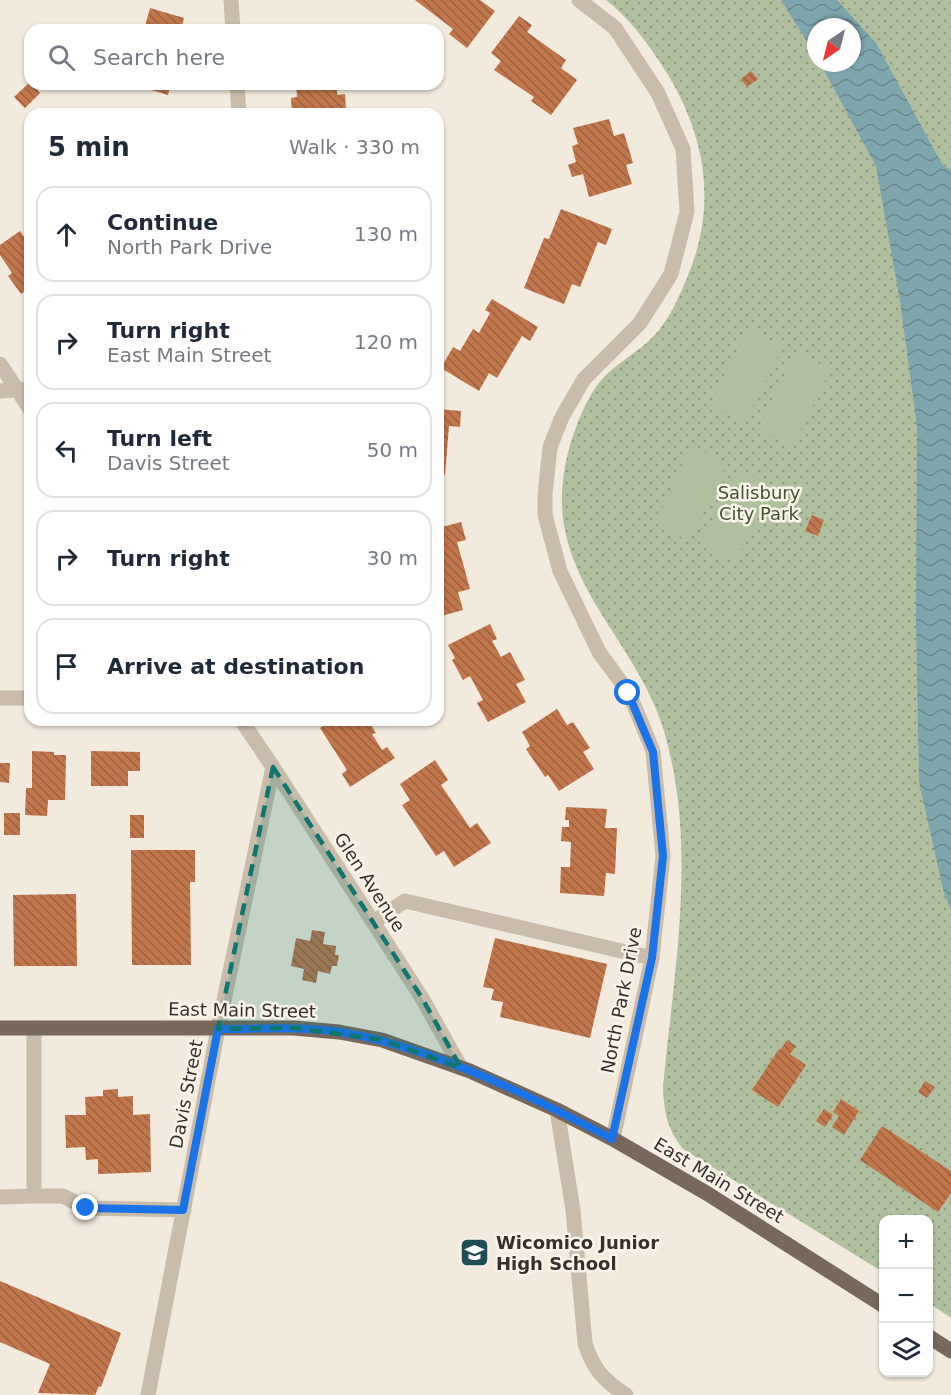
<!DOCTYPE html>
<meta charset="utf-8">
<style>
body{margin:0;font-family:"DejaVu Sans",sans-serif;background:#f2f2f3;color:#1f2937}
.controls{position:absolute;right:18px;bottom:18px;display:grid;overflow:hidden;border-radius:12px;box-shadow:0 2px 4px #0004}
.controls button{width:54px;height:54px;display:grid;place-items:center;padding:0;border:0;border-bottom:2px solid #e0e1e3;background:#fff;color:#1f2937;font:30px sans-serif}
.compass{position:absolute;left:807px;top:18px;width:54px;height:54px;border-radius:50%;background:#fff;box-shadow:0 2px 4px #0004;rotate:215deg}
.stop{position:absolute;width:18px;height:18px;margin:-14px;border:4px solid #1a73e8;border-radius:50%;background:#fff}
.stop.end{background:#1a73e8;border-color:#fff;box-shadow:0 2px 6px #0008}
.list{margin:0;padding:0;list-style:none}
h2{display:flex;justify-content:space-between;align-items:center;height:78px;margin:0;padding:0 24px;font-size:26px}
h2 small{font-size:20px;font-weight:400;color:#747a83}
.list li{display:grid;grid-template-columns:39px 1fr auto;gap:18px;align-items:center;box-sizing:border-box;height:96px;margin:0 12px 12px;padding:0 12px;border:2px solid #e0e1e3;border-radius:18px}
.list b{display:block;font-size:22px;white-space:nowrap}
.list p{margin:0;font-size:20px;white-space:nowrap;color:#747a83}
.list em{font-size:20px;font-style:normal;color:#747a83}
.icon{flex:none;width:33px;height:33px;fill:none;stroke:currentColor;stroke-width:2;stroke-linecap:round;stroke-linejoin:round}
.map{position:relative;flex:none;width:951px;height:1395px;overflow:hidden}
.search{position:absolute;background:#fff;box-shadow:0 2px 4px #0004;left:24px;top:24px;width:420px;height:66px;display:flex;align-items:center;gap:15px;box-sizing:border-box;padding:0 21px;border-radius:18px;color:#747a83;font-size:22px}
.panel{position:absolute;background:#fff;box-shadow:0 2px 4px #0004;left:24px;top:108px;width:420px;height:618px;border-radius:18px}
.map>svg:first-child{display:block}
.grass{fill:url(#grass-dots);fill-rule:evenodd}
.garden{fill:#b0c09e}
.water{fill:url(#water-waves)}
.building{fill:url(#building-back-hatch)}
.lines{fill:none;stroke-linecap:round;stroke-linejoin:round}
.minor{stroke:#c9bcaa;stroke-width:15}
.major{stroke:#78685b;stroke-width:15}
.route{stroke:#1a73e8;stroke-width:8}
.marked{fill:#0f766e;fill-opacity:0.2;stroke:#0f766e;stroke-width:4.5;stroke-dasharray:12 8;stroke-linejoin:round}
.labels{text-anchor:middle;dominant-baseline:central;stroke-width:5;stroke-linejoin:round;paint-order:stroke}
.park-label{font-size:18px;fill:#41542e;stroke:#f9f4ea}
.street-label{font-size:18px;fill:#372f29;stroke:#f9f4ea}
.poi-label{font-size:18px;font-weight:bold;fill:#372f29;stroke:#f9f4ea;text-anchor:start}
</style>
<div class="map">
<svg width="951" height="1395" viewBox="0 0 951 1395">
<defs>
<pattern id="grass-dots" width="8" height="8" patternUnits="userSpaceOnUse" patternTransform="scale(1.5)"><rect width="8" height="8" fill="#b0c09e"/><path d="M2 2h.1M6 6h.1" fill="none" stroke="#909c81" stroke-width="1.8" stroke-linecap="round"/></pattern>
<pattern id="water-waves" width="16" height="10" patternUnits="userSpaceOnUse" patternTransform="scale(1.5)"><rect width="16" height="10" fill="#7da5ad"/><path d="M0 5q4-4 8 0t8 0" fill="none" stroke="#67878d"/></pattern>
<pattern id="building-back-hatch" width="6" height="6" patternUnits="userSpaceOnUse" patternTransform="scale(1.5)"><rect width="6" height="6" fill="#c1764c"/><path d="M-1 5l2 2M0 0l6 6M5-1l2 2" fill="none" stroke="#9e613f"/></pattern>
</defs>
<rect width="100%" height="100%" fill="#f1eadd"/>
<path class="grass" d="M606 0H951V1318L929 1303 928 1220H884L883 1272 683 1149C667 1129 664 1111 663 1087 674 970 698 846 664 731 638 642 551 581 563 481 566 448 584 395 608 373 626 357 648 346 662 326 673 311 680 294 687 278 720 200 704 126 657 58 643 37 626 15 606 0ZM816 27H852V63H816Z"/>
<path class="garden" d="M748 329 783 346 745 422 710 405Z
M796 352 831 369 793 446 758 429Z
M692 446 727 464 689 541 655 523Z
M738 469 773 486 735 562 700 545Z"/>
<path class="water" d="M781 0H837L876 43 942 164 951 170V910L944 893 919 782 916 619 917 426 900 301 876 166 820 63H852V27H816V56Z"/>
<path class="building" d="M415 0H480L495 11 467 48 449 34 453 29Z
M150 8 184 18 181 30H144Z
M519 16 532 25 527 32 566 60 561 68 577 80 551 115 531 101 534 97 494 70 501 61 491 53Z
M333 24V30H305V25Z
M751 71 758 79 747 87 741 79Z
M30 82 40 93 25 108 14 97Z
M132 84H171L168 95Z
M296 84H337V95L345 94 346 110 292 114 291 98 297 97Z
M609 119 614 136 624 133 633 163 626 165 632 184 589 197 583 174 572 177 568 165 576 162 572 146 578 144 573 128Z
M561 209 612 229 606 245 598 242 580 287 572 284 564 304 524 288 544 238 549 239Z
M20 231 30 245V287L21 294 8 276 12 273 0 255V245Z
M492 299 538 327 530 341 522 336 497 378 489 373 479 391 441 368 453 347 460 351 473 329 479 333 490 313 485 310Z
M438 409 461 411 460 427 449 426 445 475H438Z
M812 515 824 520 818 536 805 531Z
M461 522 466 540 457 542 470 589 458 592 463 610 438 617V528Z
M490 624 497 639 492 641 501 657 510 652 525 680 516 684 526 702 488 722 477 703 483 700 470 676 463 680 452 660 455 658 448 645Z
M557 709 567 725 573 722 590 748 583 752 594 769 559 791 548 775 545 777 526 749 530 746 522 732Z
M328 720H368L376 733 372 734 382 750 387 747 395 758 350 787 342 774 347 770 320 728 330 722Z
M32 751 54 752V755H66L65 800H48L47 816 25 815 26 788H32Z
M91 751 140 752V771H128V786H91Z
M435 760 448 780 441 785 470 828 477 823 491 843 454 867 444 851 436 856 402 805 410 800 400 784Z
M0 763H10L9 783 0 782Z
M566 807 607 809 605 828H617L615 874 606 873 604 896 560 893 561 867H570L571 842 561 841 562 827H569V820H565Z
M4 813H20V835H4Z
M130 815H144V838H130Z
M131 850H195V882H190L191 965H132Z
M76 894 77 966H14L13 895Z
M312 930 325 932 323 944 336 946 335 955H339L337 966H332L330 974 318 971 316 983 302 980 304 969 291 966 296 938 310 941Z
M495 938 607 964 590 1038 500 1017 503 1002 491 1000 494 989 483 987Z
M787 1040 796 1046 790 1054 806 1065 778 1107 752 1090 779 1049 780 1050Z
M925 1081 935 1087 927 1098 918 1092Z
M118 1089V1097L133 1096V1115L150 1114 151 1172 98 1174V1159L86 1160 85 1147 66 1148 65 1115H86L85 1097 103 1096V1090Z
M841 1099 859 1111 844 1135 832 1127 839 1116 833 1112Z
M824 1109 833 1115 825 1127 816 1121Z
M882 1126 951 1171V1193L938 1212 860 1160Z
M0 1281 121 1333 101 1387 99 1386 95 1395 38 1393 50 1364 0 1342Z"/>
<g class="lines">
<path class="minor" d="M231 0 233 30
M579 0 615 28 658 93 683 149 687 212 671 274 640 323 584 379 562 417 550 447 545 495V515L560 571 599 652 629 693 653 751 663 856 652 958 613 1139
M237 84 239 114
M0 364 30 409
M0 391 30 389
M0 698H30
M241 720 273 767 422 998 461 1068
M373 922 405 901 652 958
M557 1110 573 1210 585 1343C593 1369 603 1380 626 1395
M34 1196H63L86 1208 184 1210
M0 1197 34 1196V1028
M148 1395 218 1029 273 767"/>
<path class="major" d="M0 1028H294L339 1032 382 1040 470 1071 557 1110 613 1139 708 1194 884 1306
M928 1336 951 1351"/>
</g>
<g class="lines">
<path class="route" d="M86 1208 183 1210 218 1029C259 1029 301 1026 341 1032 434 1048 529 1095 612 1139L652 958 663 856 653 752 628 693"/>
</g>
<path class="marked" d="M273 767 422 998 461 1068 382 1040 294 1028 218 1029Z"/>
<defs>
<symbol id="school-square" viewBox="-11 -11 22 22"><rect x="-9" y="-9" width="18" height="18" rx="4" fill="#204c56" stroke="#f9f4ea"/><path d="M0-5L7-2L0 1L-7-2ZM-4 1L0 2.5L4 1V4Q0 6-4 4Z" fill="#fff"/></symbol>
</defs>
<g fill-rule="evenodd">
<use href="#school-square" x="458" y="1236" width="33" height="33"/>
</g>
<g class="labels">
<g class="park-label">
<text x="759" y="492">Salisbury<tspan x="759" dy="21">City Park</tspan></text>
</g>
<g class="street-label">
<text transform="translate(370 882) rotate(57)">Glen Avenue</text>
<text transform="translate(621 1000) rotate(-79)">North Park Drive</text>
<text transform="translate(242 1010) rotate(1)">East Main Street</text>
<text transform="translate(186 1094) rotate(-79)">Davis Street</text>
<text transform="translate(719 1180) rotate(31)">East Main Street</text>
</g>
<g class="poi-label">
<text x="496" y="1242">Wicomico Junior<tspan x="496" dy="21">High School</tspan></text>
</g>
</g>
</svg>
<div class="controls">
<button>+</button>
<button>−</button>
<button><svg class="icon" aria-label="layers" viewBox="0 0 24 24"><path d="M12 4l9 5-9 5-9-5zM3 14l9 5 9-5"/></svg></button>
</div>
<svg class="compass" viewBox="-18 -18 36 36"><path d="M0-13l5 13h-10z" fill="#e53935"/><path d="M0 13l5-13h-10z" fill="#747a83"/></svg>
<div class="stop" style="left:628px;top:693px"></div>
<div class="stop end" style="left:86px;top:1208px"></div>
<div class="search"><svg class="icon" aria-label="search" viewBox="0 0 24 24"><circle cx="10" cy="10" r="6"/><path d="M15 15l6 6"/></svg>Search here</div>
<section class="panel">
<h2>5 min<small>Walk · 330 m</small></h2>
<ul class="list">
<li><svg class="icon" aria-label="ahead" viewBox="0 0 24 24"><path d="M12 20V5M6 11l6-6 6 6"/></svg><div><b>Continue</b><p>North Park Drive</p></div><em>130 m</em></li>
<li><svg class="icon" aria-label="right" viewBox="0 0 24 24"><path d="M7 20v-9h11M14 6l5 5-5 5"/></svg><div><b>Turn right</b><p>East Main Street</p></div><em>120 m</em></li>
<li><svg class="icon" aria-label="left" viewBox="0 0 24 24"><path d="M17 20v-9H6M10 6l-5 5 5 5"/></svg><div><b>Turn left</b><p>Davis Street</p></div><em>50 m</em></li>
<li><svg class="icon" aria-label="right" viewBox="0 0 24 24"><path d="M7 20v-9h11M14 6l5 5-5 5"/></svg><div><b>Turn right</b></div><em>30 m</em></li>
<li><svg class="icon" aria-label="arrive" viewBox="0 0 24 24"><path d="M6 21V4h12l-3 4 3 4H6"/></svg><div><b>Arrive at destination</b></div></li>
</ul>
</section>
</div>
